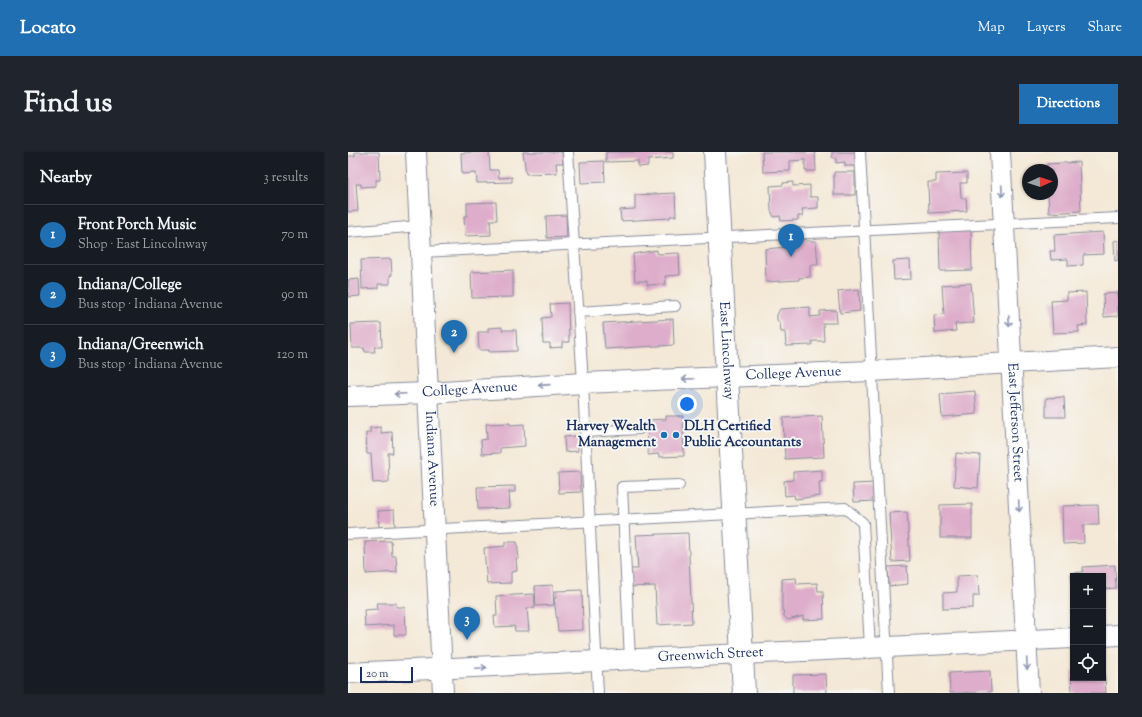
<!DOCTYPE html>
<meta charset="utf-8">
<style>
body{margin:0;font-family:"Sorts Mill Goudy",serif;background:#20242c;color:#f1f3f6}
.controls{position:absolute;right:12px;bottom:12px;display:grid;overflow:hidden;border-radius:0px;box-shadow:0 1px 3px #0004}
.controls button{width:36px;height:36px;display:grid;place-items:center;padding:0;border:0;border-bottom:1px solid #363941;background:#171b24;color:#f1f3f6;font:20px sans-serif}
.compass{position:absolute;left:674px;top:12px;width:36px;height:36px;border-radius:50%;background:#171b24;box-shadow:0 1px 3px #0004;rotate:87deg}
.scale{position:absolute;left:12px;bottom:10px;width:53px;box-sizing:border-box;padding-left:4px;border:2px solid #1b2f5e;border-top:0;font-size:11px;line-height:14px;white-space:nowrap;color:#1b2f5e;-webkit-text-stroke:3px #f6f6f2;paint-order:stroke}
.you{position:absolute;left:339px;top:252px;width:14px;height:14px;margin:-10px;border:3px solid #fff;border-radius:50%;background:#1a73e8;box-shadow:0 0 0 6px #1a73e833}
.badge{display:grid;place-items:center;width:26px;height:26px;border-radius:50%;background:#1f6fb2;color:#fff;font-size:13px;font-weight:700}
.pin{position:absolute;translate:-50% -33px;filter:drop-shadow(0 1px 2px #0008)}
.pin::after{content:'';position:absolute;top:21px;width:14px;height:12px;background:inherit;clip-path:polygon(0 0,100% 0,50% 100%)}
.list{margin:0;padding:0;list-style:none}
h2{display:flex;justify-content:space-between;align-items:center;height:52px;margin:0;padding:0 16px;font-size:17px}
h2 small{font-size:13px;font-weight:400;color:#9ea1a6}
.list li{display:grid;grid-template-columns:26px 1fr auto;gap:12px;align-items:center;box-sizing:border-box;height:60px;padding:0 16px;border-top:1px solid #363941}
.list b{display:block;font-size:15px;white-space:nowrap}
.list p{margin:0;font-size:13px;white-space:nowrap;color:#9ea1a6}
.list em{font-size:13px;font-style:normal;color:#9ea1a6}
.icon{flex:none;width:22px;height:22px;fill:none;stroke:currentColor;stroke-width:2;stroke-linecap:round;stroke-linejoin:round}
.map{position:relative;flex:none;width:770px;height:541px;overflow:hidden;border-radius:0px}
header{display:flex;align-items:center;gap:24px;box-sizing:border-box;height:56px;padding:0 20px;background:#1f6fb2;color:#fff}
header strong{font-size:19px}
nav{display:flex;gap:22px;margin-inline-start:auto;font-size:14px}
.intro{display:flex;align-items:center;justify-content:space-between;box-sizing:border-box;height:96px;padding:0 24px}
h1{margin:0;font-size:28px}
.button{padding:10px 18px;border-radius:0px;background:#1f6fb2;color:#fff;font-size:14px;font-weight:700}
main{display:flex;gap:24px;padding:0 24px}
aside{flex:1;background:#171b24;border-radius:0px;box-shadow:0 1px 3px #0004}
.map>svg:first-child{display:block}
.building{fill:#deadcb}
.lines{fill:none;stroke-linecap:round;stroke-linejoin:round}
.service-casing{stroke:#888c9a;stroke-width:12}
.minor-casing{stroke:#888c9a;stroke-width:22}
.primary-casing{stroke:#888c9a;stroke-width:24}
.service{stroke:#fff;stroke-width:10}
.minor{stroke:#fff;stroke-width:20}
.primary{stroke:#fff;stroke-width:22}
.oneway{stroke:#8d97ae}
.poi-dot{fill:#1f6fb2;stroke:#f6f6f2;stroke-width:1.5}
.labels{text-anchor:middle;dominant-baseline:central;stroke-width:4;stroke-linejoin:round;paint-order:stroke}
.street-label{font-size:14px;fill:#1b2f5e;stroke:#f6f6f2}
.poi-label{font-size:14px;font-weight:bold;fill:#1b2f5e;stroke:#f6f6f2;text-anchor:end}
</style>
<header>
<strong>Locato</strong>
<nav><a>Map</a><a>Layers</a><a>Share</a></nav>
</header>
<div class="intro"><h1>Find us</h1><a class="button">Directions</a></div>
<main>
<aside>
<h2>Nearby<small>3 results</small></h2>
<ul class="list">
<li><span class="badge">1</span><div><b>Front Porch Music</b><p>Shop · East Lincolnway</p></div><em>70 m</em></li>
<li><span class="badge">2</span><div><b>Indiana/College</b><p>Bus stop · Indiana Avenue</p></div><em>90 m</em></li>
<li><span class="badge">3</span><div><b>Indiana/Greenwich</b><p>Bus stop · Indiana Avenue</p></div><em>120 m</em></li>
</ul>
</aside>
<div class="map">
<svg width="770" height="541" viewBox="0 0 770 541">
<rect width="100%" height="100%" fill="#f6f6f2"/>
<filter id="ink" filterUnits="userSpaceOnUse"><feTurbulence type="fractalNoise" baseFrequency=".025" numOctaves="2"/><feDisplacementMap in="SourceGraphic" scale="8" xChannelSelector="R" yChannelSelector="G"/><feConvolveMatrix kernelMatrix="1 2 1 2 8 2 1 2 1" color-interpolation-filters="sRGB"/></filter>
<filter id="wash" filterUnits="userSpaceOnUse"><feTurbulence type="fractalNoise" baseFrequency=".012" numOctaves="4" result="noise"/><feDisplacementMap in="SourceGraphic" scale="16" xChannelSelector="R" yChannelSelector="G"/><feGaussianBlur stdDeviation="0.9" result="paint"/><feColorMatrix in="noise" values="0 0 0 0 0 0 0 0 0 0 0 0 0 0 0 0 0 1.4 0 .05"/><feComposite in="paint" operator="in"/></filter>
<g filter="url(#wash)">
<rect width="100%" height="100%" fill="#f4e8d6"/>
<g id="blocks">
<path class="building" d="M7 0H31L32 28H28V34L13 35V32H8L10 59 0 60V4H7Z
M141 0 142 18H150L151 26 164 25V30L129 31 128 21 114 22 113 1Z
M175 0H214L215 11H208L209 21 178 22Z
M258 0H325V6L300 8V14L290 15V9L258 10Z
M414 0H467L468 19H457V8L442 9V19L415 20Z
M484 0H509L508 14H497V10L488 11V7L484 5Z
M256 9 257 30 233 31 232 10Z
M731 10 733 59 701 61 700 42H704V18H699V12Z
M486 20H507V43H486Z
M619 21V31H612L613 46H618L619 59 581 61 580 30H588V22Z
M445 30V34L462 33V45H470V56L454 57 455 64H450V68L433 69 432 64 426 65 423 59 422 34 435 33V31Z
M327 41 328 64H322V66L273 69 272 58 287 57V43Z
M148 50 149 68H142L143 83 117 84 116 64H119V51Z
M218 63 219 85 199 86 198 64Z
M591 78H623L624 118 592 119Z
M755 80 756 102 735 103V113L720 114V107L703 108 702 99H707L706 83Z
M458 87V89H468L470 113H462V125L451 126V128L418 130 417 97 439 95V88Z
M770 88V108L767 109 766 89Z
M309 98V101L312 102 331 101 332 123 317 124 318 132 299 133V129H287L285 102Z
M43 107 44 123H42V132H30V136L14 137 13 108Z
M562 108 563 127 546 128 545 109Z
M165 118V145L124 146 123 120Z
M11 127 12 144 0 145V128Z
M623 131 626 171 607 172 608 179 587 181 586 163 596 162 594 133Z
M511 137 512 159 492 161 490 139Z
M738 140 739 173 730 174 731 180 705 181 703 149 719 148V141Z
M770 141V164L756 165 755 142Z
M220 151 221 190H214V195L202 196V191H195L194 166 203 165 202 152Z
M462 155V165L472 164V159L488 158 489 171H475L476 189H464V193L438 194 437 180H433L432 171 429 168V163L432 157Z
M325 167 326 193 257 197 255 171Z
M33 171 34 195H26L27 200H17L16 196H4L3 172Z
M154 175V178H168L169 199 141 200V198H131L130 180H140V176Z
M627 239 629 262 594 265 592 242Z
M716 245 717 265H698V246Z
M318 264H335L336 304 311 305V302L300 303 299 268 318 267Z
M474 264 476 305 437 307 435 266Z
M162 271V273L176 272 177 294 152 296V301L134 302 133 288 139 287 138 272Z
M33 275V281L44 280 45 301H40L41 330 25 331 23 302H19L18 281H22V276Z
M229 284 230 299 217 300 216 285Z
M608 301 632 303 630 336 606 334Z
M474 318V330H471L472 344 447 347 446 343 437 344 436 329 445 328V320Z
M232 320 233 340 211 341 210 321Z
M526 331 527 349 506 350 505 332Z
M167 334V340H161L162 356 130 357 129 335Z
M624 352V386H592V353Z
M750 353 751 373H735L736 391 715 392 714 354Z
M46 358 47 375H31L30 359Z
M559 360 562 409 544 410 541 361Z
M340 381 344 471 309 473 307 434 281 435 280 417H290L288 383Z
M43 389 44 404H48L49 420 18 422 17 390Z
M157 390H169L171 407H168L169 419 163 420V431L139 432 136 396 157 394Z
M767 413 768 436 755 437V424H725L724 432 723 421 735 420V415Z
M559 414 560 432 541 434 540 415Z
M630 423 631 444H625V456L595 457V441L609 440V424Z
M448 426 449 432 469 431 470 439H475L476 467 455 468V464L440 468 436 464 435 458H434V427Z
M205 433 206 453 188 454 187 434Z
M234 438 235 478 210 479 206 446H208V439Z
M186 442 187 456H179L181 479H167L166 474 147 475 146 464H149L148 444Z
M29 451H48V455H57L58 483H46V473L17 475 16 458 30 457Z
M755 517H756L758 541H724L723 519H725V526H755Z
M642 519 643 540 602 541 601 521Z
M478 522 479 541H445V523Z"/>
</g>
</g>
<g filter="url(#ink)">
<use href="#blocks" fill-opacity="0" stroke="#888c9a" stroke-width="1"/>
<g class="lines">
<defs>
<path id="service" d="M220 0 235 231 250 541
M512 0 541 541
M0 80 72 74
M73 100 770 66
M230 160 327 154
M237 280 291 277
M0 382 497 356 515 371 522 496
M282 508 274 335 331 333"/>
<g id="minor">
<path id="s1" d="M68 0 95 541"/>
<path id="s2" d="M652 0 681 541"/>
<path id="s3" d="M0 244 80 241 235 231 523 219 770 205"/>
<path d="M755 484 770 483"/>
<path id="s4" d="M0 521 725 486"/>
</g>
<g id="primary">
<path id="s5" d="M367 0 396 541"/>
</g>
</defs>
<use href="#service" class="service-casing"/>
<use href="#minor" class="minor-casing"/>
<use href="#primary" class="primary-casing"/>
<use href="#service" class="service"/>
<use href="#minor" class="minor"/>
<use href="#primary" class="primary"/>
</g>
<defs><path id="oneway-shaft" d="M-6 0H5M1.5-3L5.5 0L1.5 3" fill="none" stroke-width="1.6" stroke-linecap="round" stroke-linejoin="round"/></defs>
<g class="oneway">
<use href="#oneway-shaft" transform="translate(654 39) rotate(87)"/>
<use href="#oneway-shaft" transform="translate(661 169) rotate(87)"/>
<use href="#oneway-shaft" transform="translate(340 227) rotate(178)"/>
<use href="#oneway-shaft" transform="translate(196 233) rotate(176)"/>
<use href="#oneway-shaft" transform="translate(52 242) rotate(178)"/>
<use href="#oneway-shaft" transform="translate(671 354) rotate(87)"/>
<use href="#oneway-shaft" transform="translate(679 512) rotate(87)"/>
<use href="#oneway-shaft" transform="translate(133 516) rotate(-3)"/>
</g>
</g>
<g class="poi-dot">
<circle cx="316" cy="283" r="4"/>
<circle cx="328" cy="283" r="4"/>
</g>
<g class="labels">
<g class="street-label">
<text stroke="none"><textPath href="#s5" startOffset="199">East Lincolnway</textPath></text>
<text stroke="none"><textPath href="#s3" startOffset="446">College Avenue</textPath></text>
<text stroke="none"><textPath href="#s3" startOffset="122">College Avenue</textPath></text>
<text stroke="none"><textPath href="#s2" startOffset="271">East Jefferson Street</textPath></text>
<text stroke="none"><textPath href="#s1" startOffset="307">Indiana Avenue</textPath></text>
<text stroke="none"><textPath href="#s4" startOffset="363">Greenwich Street</textPath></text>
</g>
<g class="poi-label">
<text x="308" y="275">Harvey Wealth<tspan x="308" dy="16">Management</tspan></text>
<text x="336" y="275" text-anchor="start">DLH Certified<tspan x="336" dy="16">Public Accountants</tspan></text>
</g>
</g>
</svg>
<div class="controls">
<button>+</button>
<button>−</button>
<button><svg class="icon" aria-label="locate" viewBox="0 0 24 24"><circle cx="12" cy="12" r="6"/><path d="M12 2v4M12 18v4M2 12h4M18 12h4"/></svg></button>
</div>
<svg class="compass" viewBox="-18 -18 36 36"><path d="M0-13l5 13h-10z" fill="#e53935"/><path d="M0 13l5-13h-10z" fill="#9ea1a6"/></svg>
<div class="scale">20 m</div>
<div class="you"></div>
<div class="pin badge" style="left:443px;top:105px">1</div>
<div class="pin badge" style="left:106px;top:201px">2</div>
<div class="pin badge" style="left:119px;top:488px">3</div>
</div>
</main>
